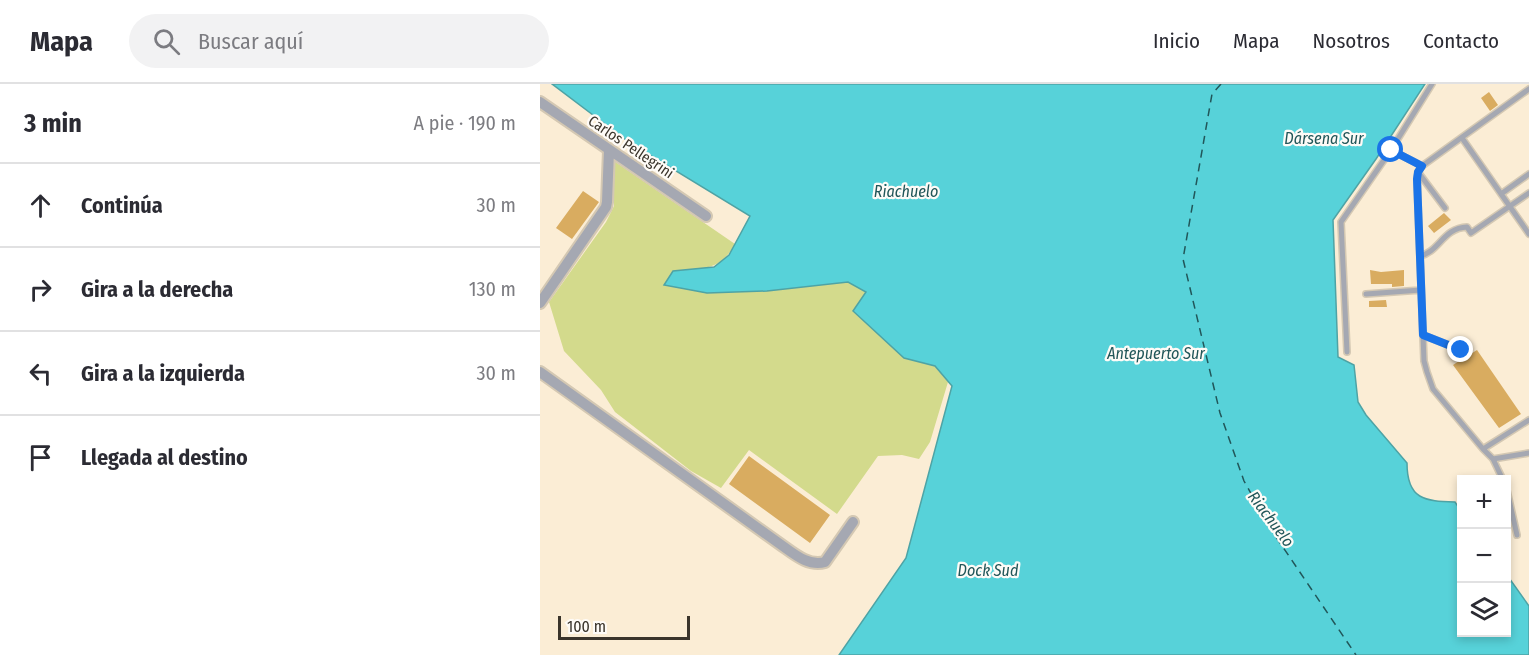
<!DOCTYPE html>
<html lang="es">
<meta charset="utf-8">
<style>
body{margin:0;font-family:"Fira Sans Condensed",sans-serif;background:#f2f2f3;color:#2b2b33}
.controls{position:absolute;right:18px;bottom:18px;display:grid;overflow:hidden;border-radius:0px;box-shadow:0 3px 9px #0003}
.controls button{width:54px;height:54px;display:grid;place-items:center;padding:0;border:0;border-bottom:2px solid #e1e1e2;background:#fff;color:#2b2b33;font:30px sans-serif}
.scale{position:absolute;left:18px;bottom:15px;width:132px;box-sizing:border-box;padding-left:6px;border:3px solid #3a342b;border-top:0;font-size:16px;line-height:21px;white-space:nowrap;color:#3a342b;-webkit-text-stroke:4px #fefbf7;paint-order:stroke}
.stop{position:absolute;width:18px;height:18px;margin:-14px;border:4px solid #1a73e8;border-radius:50%;background:#fff}
.stop.end{background:#1a73e8;border-color:#fff;box-shadow:0 2px 6px #0008}
.list{margin:0;padding:0;list-style:none}
h2{display:flex;justify-content:space-between;align-items:center;height:78px;margin:0;padding:0 24px;font-size:26px}
h2 small{font-size:20px;font-weight:400;color:#7c7c81}
.list li{display:grid;grid-template-columns:39px 1fr auto;gap:18px;align-items:center;box-sizing:border-box;height:84px;padding:0 24px;border-top:2px solid #e1e1e2}
.list b{display:block;font-size:22px;white-space:nowrap}
.list em{font-size:20px;font-style:normal;color:#7c7c81}
.icon{flex:none;width:33px;height:33px;fill:none;stroke:currentColor;stroke-width:2;stroke-linecap:round;stroke-linejoin:round}
.map{position:relative;flex:none;width:989px;height:571px;overflow:hidden}
header{display:flex;align-items:center;gap:36px;box-sizing:border-box;height:84px;padding:0 30px;background:#fff;border-bottom:2px solid #e1e1e2}
header strong{font-size:28px}
nav{display:flex;gap:33px;margin-inline-start:auto;font-size:21px}
.search{width:420px;height:54px;background:#f2f2f3;display:flex;align-items:center;gap:15px;box-sizing:border-box;padding:0 21px;border-radius:33px;color:#7c7c81;font-size:22px}
main{display:flex}
aside{flex:1;background:#fff}
.map>svg:first-child{display:block}
.green{fill:#d3da8c}
.water{fill:#57d2d9;stroke:#4ea3a5;stroke-width:1.5}
.lines{fill:none;stroke-linecap:round;stroke-linejoin:round}
.ferry{stroke:#215659;stroke-width:1.5;stroke-dasharray:8 6;stroke-linecap:butt}
.building{fill:#d9ac60}
.service-casing{stroke:#d4c8b3;stroke-width:8}
.minor-casing{stroke:#d4c8b3;stroke-width:14}
.service{stroke:#a5a8b2;stroke-width:5}
.minor{stroke:#a5a8b2;stroke-width:10}
.route{stroke:#1a73e8;stroke-width:8}
.labels{text-anchor:middle;dominant-baseline:central;stroke-width:4.5;stroke-linejoin:round;paint-order:stroke}
.street-label{font-size:15px;fill:#3a342b;stroke:#fefbf7}
.water-label{font-size:16px;font-style:italic;fill:#215659;stroke:#fefbf7}
</style>
<header>
<strong>Mapa</strong>
<div class="search"><svg class="icon" aria-label="search" viewBox="0 0 24 24"><circle cx="10" cy="10" r="6"/><path d="M15 15l6 6"/></svg>Buscar aquí</div>
<nav><a>Inicio</a><a>Mapa</a><a>Nosotros</a><a>Contacto</a></nav>
</header>
<main>
<aside>
<h2>3 min<small>A pie · 190 m</small></h2>
<ul class="list">
<li><svg class="icon" aria-label="ahead" viewBox="0 0 24 24"><path d="M12 20V5M6 11l6-6 6 6"/></svg><div><b>Continúa</b></div><em>30 m</em></li>
<li><svg class="icon" aria-label="right" viewBox="0 0 24 24"><path d="M7 20v-9h11M14 6l5 5-5 5"/></svg><div><b>Gira a la derecha</b></div><em>130 m</em></li>
<li><svg class="icon" aria-label="left" viewBox="0 0 24 24"><path d="M17 20v-9H6M10 6l-5 5 5 5"/></svg><div><b>Gira a la izquierda</b></div><em>30 m</em></li>
<li><svg class="icon" aria-label="arrive" viewBox="0 0 24 24"><path d="M6 21V4h12l-3 4 3 4H6"/></svg><div><b>Llegada al destino</b></div></li>
</ul>
</aside>
<div class="map">
<svg width="989" height="571" viewBox="0 0 989 571">
<rect width="100%" height="100%" fill="#fbedd5"/>
<path class="green" d="M74 77 195 160C180 188 161 184 133 187L125 201 167 209 227 207 308 198 327 208 313 227 364 274 395 282 408 298 390 358 379 375 362 371 338 372 297 430 209 366 181 404 151 387 75 328 61 306 24 267 9 218 66 138 74 122Z"/>
<path class="water" d="M12 0H885L836 75 793 136 798 273 814 281 818 318 826 331 867 379C867 416 885 417 915 418L921 427 922 548H966L967 491 989 522V571H299L366 474 412 302 395 282 364 274 313 227 326 208 308 198 227 207 167 209 124 201 133 187 174 183 189 171 210 132 90 59Z"/>
<g class="lines">
<path class="ferry" d="M681 0 672 10 643 175 680 329 704 397 732 447 816 571"/>
</g>
<path class="building" d="M949 8 958 21 950 27 941 14Z
M43 107 59 118 32 155 16 144Z
M904 129 911 136 894 149 888 142Z
M830 186 841 188 864 186V202L852 203V200H831Z
M846 216 847 223H829V217Z
M937 266 981 330 959 344 913 281 922 275H927L929 271Z
M209 372 290 431 270 459 189 400Z"/>
<g class="lines">
<defs>
<path id="service" d="M989 5 882 82 878 88 877 95 884 277 887 288 893 305 943 365 989 336
M922 54 989 150
M851 66 892 0
M878 88 905 124
M961 110 989 90
M880 172C899 168 903 144 927 143L931 149 989 109
M826 210 881 206
M883 251 921 266 924 271
M807 268 801 138 851 66 882 82
M943 365 953 375 963 396
M953 375 989 369
M966 402 977 451"/>
<path id="minor" d="M0 18 166 132
M0 219 66 123 67 118 69 66
M0 288 240 460C253 469 268 483 285 478L313 438"/>
</defs>
<use href="#service" class="service-casing"/>
<use href="#minor" class="minor-casing"/>
<use href="#service" class="service"/>
<use href="#minor" class="minor"/>
</g>
<g class="lines">
<path class="route" d="M851 66 882 82 878 88 877 95 883 251 921 266"/>
</g>
<g class="labels">
<g class="street-label">
<text transform="translate(91 63) rotate(34)">Carlos Pellegrini</text>
</g>
<g class="water-label">
<text x="784" y="54">Dársena Sur</text>
<text x="366" y="107">Riachuelo</text>
<text x="616" y="269">Antepuerto Sur</text>
<text transform="translate(731 435) rotate(53)">Riachuelo</text>
<text x="448" y="486">Dock Sud</text>
</g>
</g>
</svg>
<div class="controls">
<button>+</button>
<button>−</button>
<button><svg class="icon" aria-label="layers" viewBox="0 0 24 24"><path d="M12 4l9 5-9 5-9-5zM3 14l9 5 9-5"/></svg></button>
</div>
<div class="scale">100 m</div>
<div class="stop" style="left:851px;top:66px"></div>
<div class="stop end" style="left:921px;top:266px"></div>
</div>
</main>
